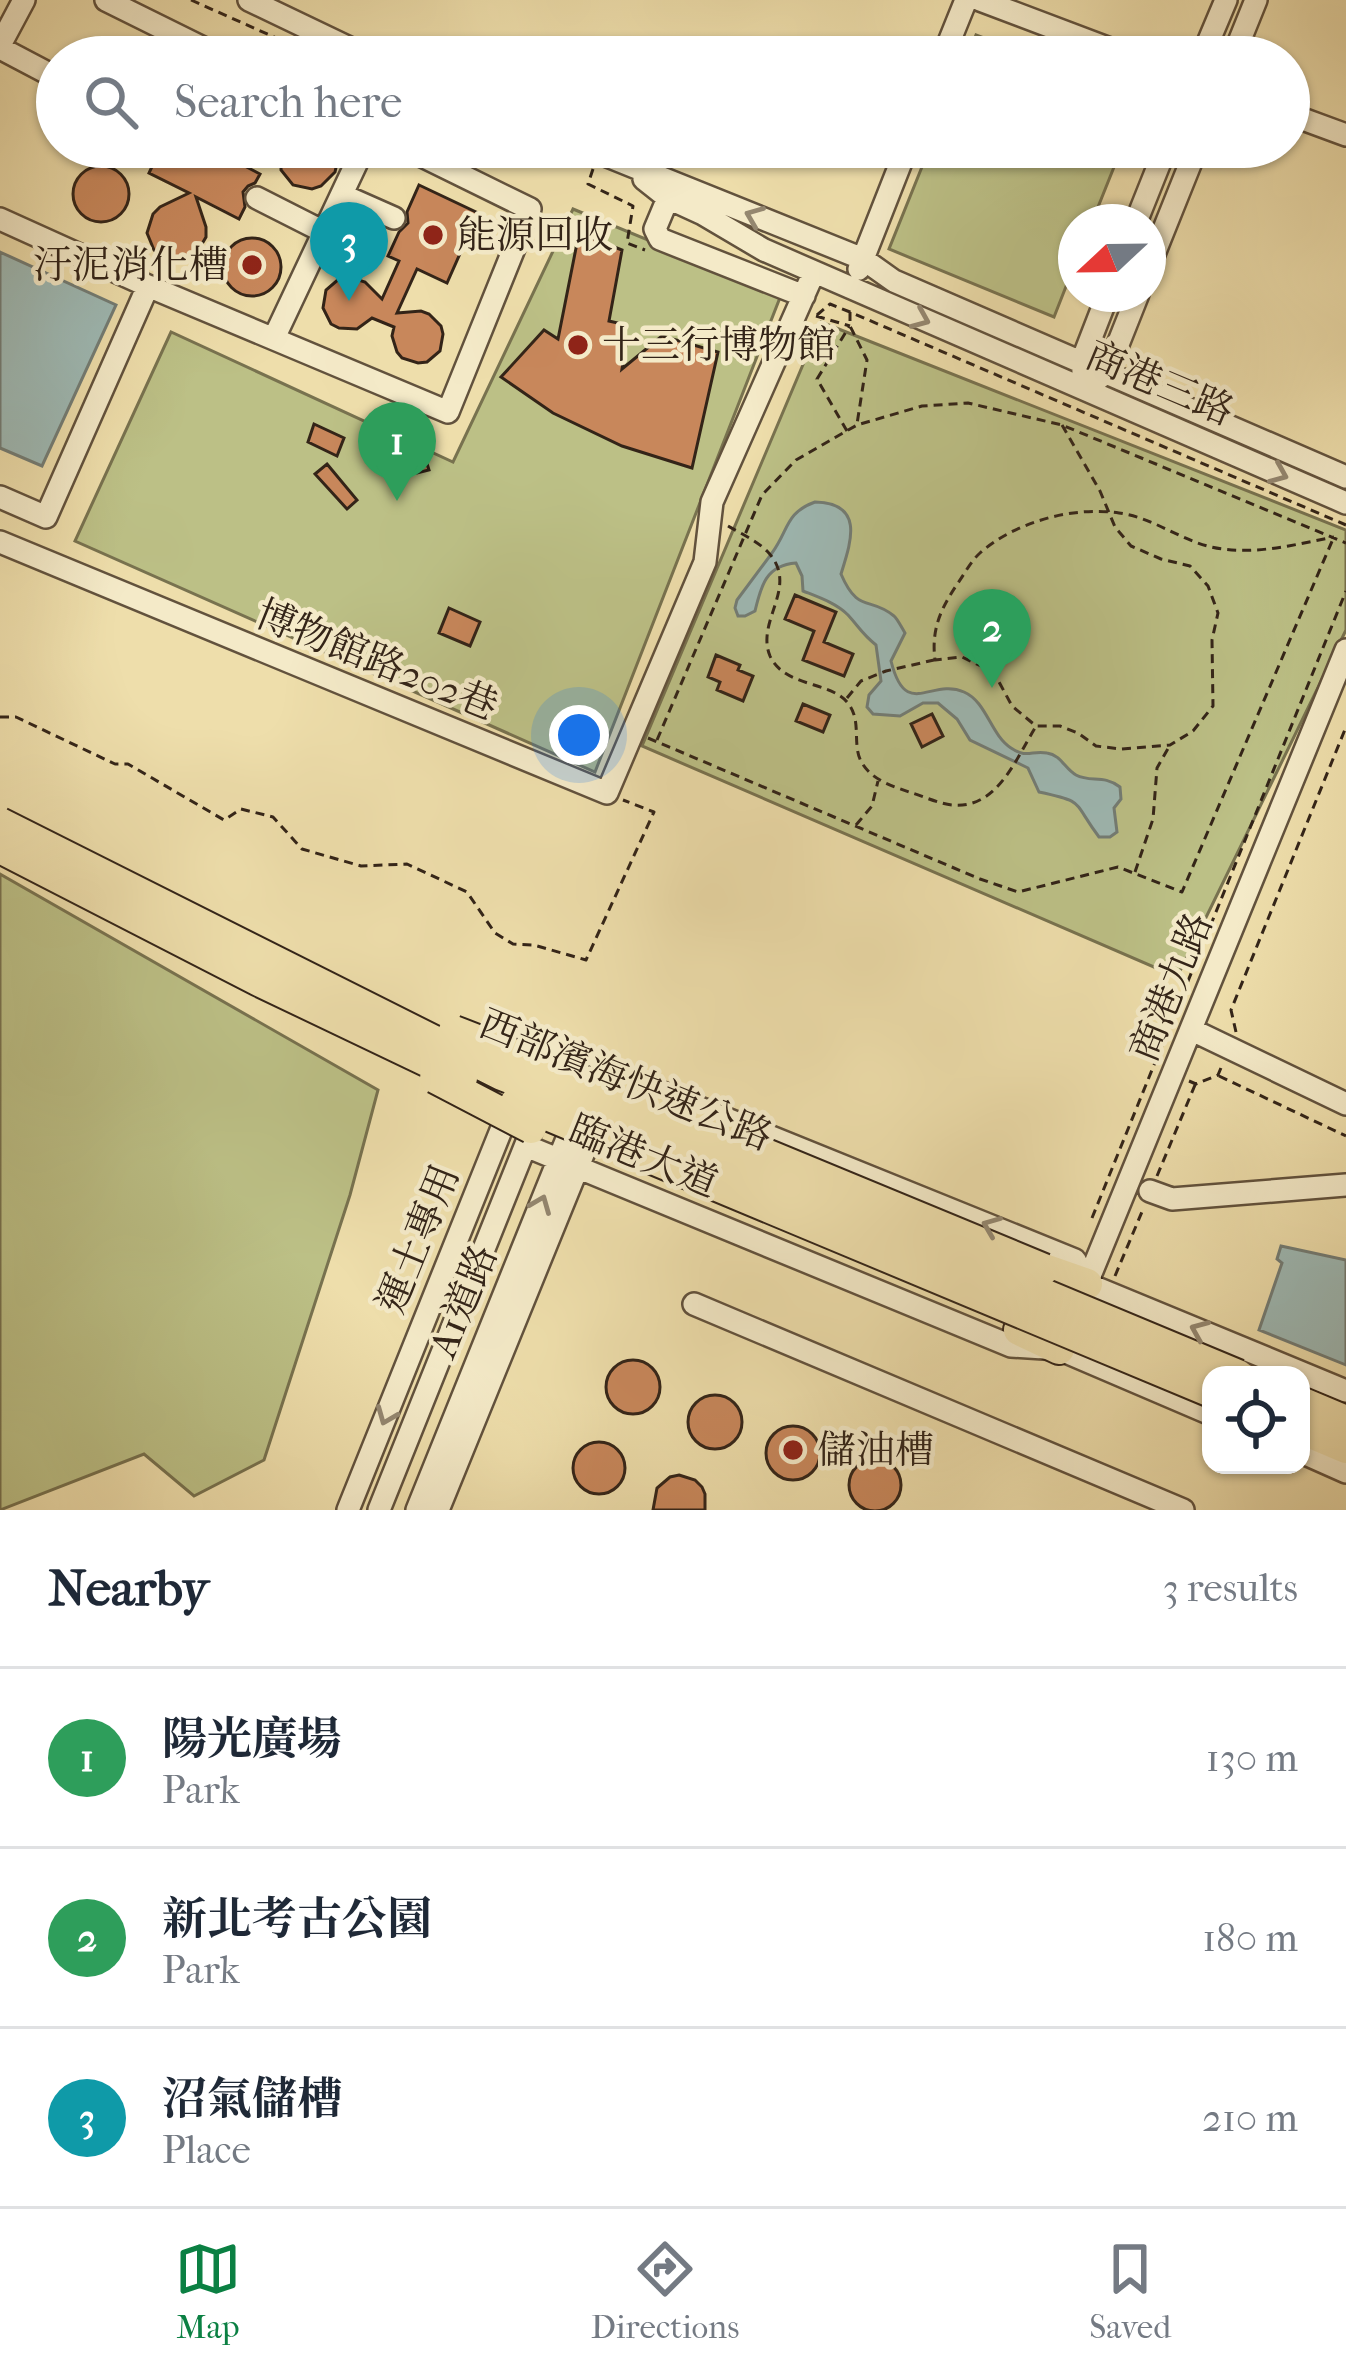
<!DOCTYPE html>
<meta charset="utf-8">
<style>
body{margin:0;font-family:"IM FELL French Canon","Noto Serif TC",serif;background:#f2f2f3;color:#1f2937}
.controls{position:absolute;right:36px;bottom:36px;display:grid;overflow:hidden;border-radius:24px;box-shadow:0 3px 9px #0004}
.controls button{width:108px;height:108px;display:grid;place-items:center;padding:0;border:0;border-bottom:3px solid #e0e1e3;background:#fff;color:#1f2937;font:60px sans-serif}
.compass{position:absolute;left:1058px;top:204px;width:108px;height:108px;border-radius:50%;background:#fff;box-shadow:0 3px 9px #0004;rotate:248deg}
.you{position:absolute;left:579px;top:735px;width:42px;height:42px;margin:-30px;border:9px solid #fff;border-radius:50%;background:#1a73e8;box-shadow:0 0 0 18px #1a73e833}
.badge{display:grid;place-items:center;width:78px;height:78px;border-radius:50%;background:#0b8043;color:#fff;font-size:39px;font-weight:700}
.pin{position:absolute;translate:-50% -99px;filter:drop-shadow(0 3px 6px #0008)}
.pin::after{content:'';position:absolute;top:63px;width:42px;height:36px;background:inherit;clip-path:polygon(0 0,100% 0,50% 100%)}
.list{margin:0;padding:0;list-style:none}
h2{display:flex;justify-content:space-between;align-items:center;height:156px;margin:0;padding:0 48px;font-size:51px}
h2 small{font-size:39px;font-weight:400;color:#747a83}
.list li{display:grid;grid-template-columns:78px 1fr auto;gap:36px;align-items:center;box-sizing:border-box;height:180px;padding:0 48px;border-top:3px solid #e0e1e3}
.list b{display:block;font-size:45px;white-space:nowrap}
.list p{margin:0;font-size:39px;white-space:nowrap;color:#747a83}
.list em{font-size:39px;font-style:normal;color:#747a83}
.icon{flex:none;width:66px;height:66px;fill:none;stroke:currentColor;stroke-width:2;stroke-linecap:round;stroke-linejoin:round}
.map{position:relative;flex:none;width:1346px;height:1510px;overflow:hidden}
.search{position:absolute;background:#fff;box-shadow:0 3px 9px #0004;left:36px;right:36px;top:36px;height:132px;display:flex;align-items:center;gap:30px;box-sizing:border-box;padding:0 42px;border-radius:66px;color:#747a83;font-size:45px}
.sheet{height:696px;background:#fff}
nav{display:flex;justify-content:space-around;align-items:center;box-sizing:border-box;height:168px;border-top:3px solid #e0e1e3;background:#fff;font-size:33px;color:#747a83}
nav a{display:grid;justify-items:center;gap:6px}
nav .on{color:#0b8043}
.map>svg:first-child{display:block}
.green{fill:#bcc086;stroke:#78724f;stroke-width:3}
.water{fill:#9eb9b4;stroke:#737d76;stroke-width:3}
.building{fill:#c8875b;stroke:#332418;stroke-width:3}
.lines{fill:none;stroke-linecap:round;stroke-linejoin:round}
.minor-casing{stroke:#62523d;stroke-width:26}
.highway-casing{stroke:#332418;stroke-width:34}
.path{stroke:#332418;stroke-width:3;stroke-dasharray:9 6;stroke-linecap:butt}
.minor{stroke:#f4eac8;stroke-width:21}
.highway{stroke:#eedeab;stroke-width:30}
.highway-bridge-casing{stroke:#332418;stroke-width:34;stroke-linecap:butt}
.highway-bridge{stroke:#eedeab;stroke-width:30}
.oneway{stroke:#948770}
.poi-dot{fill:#8f2418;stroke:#f4eac8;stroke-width:4.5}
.labels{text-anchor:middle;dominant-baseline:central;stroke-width:9;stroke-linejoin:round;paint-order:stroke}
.poi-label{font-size:39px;fill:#332418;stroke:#f4eac8;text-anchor:start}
.street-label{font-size:39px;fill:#332418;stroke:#f4eac8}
</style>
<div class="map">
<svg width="1346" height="1510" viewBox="0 0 1346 1510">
<rect width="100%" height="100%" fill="#eedeab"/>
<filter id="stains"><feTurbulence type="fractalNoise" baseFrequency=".00167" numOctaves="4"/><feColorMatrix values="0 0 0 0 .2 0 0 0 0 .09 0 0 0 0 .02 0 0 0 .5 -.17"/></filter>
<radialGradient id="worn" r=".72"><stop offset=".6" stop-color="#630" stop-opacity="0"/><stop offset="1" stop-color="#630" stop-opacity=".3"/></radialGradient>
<path class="green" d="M976 35 1033 57H967Z
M930 147H1122L1092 222H1076V261L1054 317 889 249Z
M573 209 781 295 595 772 75 541 171 332 453 462Z
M821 322 1346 530V630L1177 977 642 746Z
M0 874 378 1090 350 1195 264 1460 194 1496 144 1454 0 1510Z"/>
<path class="water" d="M0 252 116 305 42 466 0 448Z
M815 502C865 503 851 542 841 574 858 614 870 596 894 616 897 618 903 630 905 633L891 661C906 721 931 677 964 692 987 702 990 734 1011 748 1028 759 1031 750 1047 753 1061 755 1065 769 1076 775 1091 783 1103 774 1120 787L1121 799 1114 808 1117 832 1110 837H1099C1072 801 1086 802 1039 792L1028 768 970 740 957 719 938 703H923L900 716 873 714 867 707 869 695 881 681 876 645C862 634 859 627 848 615 836 603 818 597 803 591L802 576 796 563C766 565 761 586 755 611L745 616H738L735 608 737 600C749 584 761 568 772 553 789 530 785 513 815 502Z
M1281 1246 1346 1260V1365L1259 1330 1282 1263 1277 1259Z"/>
<path class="building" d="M161 147H208L260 174 255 183 248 186 243 192 245 207 239 219 196 197 206 227V237L196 254 179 261 161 257 154 250 147 233 153 214 160 207 189 193 149 173Z
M281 147H334L337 163 335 172 321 186 312 189 293 185 281 170Z
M73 194a28 28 0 1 1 56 0a28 28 0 1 1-56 0Z
M419 185 478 213 447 283 417 269 397 313 421 311 429 314 441 326 443 334 440 351 427 362 418 363 402 358 397 352 392 336 394 327 372 318 357 329 339 328 331 324 323 308 326 290 340 278 349 277 365 282 382 299 399 261 388 256 399 232 408 223 407 212Z
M579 233 622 250 609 321 618 323 627 339 622 369 662 336 718 352 692 468 622 446 553 413 501 377 544 330 558 339Z
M223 267a29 29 0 1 1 58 0a29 29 0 1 1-58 0Z
M314 424 344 438 337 456 308 442Z
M409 453 425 457 429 470 417 473 401 469 397 459Z
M327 464 357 500 347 509 315 474Z
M795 595 836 612 824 642 853 654 844 676 803 660 814 631 785 619Z
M449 608 480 622 470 646 439 633Z
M716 655 740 665 738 670 753 676 743 701 717 690 720 682 708 677Z
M803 704 830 715 823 732 796 721Z
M932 714 943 736 922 747 911 724Z
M606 1387a27 27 0 1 1 54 0a27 27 0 1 1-54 0Z
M688 1422a27 27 0 1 1 54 0a27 27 0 1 1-54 0Z
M766 1453a27 27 0 1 1 54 0a27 27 0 1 1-54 0Z
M573 1468a26 26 0 1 1 52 0a26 26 0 1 1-52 0Z
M849 1485a26 26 0 1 1 52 0a26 26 0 1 1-52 0Z
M679 1475 695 1480 702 1487 705 1494V1510H653L657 1488 670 1477Z"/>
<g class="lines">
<defs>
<path id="minor" d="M106 0 221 57
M249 0 368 57
M980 0 1131 57
M0 45 24 0
M0 48 57 78
M943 57 966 0
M1202 57 1226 0
M1233 57 1256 0
M1289 114 1346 135
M585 147 863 259 894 281 1346 477
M644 179 668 198 703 214 764 250 1346 503
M342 195 394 218
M257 198 324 232
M668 198 655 229 660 239 804 296
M0 219 148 286 448 412 530 209 404 147
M1136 222 1166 147
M859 269 907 147
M1148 269 1197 147
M274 338 364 147
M1083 371 1082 361 1108 294
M1099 378 1107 372 1138 294
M0 497 46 517 148 286
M0 542 607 793 705 562 712 502 814 272
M1192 1030 1346 1104
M527 1068C545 1045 566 1054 590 1063
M555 1078 573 1065 596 1066 1075 1260 1087 1284 1346 1391
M526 1146 1011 1346 1059 1349 1211 1414
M1150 1191 1172 1199 1346 1185
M1085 1288 1346 650
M694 1304 1183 1510
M1301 1452 1346 1472
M348 1510 510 1108
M379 1510 537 1117
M417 1510 575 1119
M438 1510 595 1125"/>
<path id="highway" d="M1044 1269 1087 1284
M1019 1330 1059 1349
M1301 1402 1346 1421
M1301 1429 1346 1448"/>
</defs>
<use href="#minor" class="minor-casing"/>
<use href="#highway" class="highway-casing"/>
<path class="path" d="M191 0 319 57
M544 147 570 157
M593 169 588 184 633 206 627 243 645 250
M850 312V326L867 360 857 424
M817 315 830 304 850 312 1346 525
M816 316 850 326
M1062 425 1100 491 1115 527 1131 546 1161 559 1190 566 1208 586 1218 613 1212 640 1213 706 1193 731 1170 745 1121 749 1096 746 1078 733 1060 726H1036L1012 706 998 680 983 667 962 657 935 660C931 629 941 608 958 583 965 573 971 561 980 553 1015 522 1073 506 1119 513 1157 518 1185 545 1223 549 1260 554 1298 544 1334 537
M847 431 817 379 849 327
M728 526C740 533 757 541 767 551 801 586 755 620 770 656 784 687 829 681 847 702 863 720 851 745 862 763 872 780 892 786 909 792 923 796 939 804 953 805 997 809 1016 759 1035 728
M847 698 861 681 886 671 934 660
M0 717H16L115 764H128L224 820 241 809 273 817 302 849 361 866 407 864 467 892 495 933 513 944 534 945 586 960 654 812 623 800
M648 738 980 879 1018 892 1118 867 1182 892 1333 539
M657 740 762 495 796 460 857 425 922 406 968 403 1062 425 1346 543
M856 825 872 806 878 781
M1135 872 1153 819 1157 768 1170 745
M1236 1032 1231 1010 1346 727
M1219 1076 1346 1136
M1189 1081 1196 1084 1218 1075 1223 1063
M1157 1176 1195 1085
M1092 1218 1346 591
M1115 1276 1144 1207"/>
<use href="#minor" class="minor"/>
<use href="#highway" class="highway"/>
<defs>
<path id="highway-bridge" d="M0 823 502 1075 854 1215 1238 1375
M0 848 257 980 462 1078
M454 1031 703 1128 1044 1269
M435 1078 531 1128
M516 1102 1211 1392"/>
</defs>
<use href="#highway-bridge" class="highway-bridge-casing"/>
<use href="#highway-bridge" class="highway-bridge"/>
</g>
<defs><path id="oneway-chevron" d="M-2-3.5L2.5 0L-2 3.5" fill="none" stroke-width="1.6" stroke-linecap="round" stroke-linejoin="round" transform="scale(3)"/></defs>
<g class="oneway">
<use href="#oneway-chevron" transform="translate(754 216) rotate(-158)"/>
<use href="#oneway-chevron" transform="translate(921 319) rotate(23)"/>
<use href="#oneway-chevron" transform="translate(1279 474) rotate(23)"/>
<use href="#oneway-chevron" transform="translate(541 1204) rotate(-68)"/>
<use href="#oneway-chevron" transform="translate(991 1226) rotate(-158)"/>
<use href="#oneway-chevron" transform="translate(1199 1330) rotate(-157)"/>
<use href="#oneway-chevron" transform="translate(386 1416) rotate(112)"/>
</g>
<g class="poi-dot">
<circle cx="433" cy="235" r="12"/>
<circle cx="252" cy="265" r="12"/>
<circle cx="578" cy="345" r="12"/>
<circle cx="793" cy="1450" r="12"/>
</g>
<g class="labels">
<g class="poi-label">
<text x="457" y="235">能源回收</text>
<text x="228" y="265" text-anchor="end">汙泥消化槽</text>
<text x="602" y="345">十三行博物館</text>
<text x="817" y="1450">儲油槽</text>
</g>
<g class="street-label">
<text transform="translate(1160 383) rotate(23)">商港三路</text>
<text transform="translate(377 660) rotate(22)">博物館路202巷</text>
<text transform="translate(1171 987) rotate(-68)">商港九路</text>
<text transform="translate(626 1080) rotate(22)">西部濱海快速公路</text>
<text transform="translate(644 1156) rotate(22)">臨港大道</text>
<text transform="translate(418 1239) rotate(-68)">運土專用</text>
<text transform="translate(463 1301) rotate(-68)">A1道路</text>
</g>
</g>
<rect width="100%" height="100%" filter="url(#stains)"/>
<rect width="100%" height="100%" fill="url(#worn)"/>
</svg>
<div class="controls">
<button><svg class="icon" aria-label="locate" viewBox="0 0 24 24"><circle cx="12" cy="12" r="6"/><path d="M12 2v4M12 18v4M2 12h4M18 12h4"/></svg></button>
</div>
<svg class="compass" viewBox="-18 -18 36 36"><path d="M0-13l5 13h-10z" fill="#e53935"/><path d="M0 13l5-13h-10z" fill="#747a83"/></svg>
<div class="you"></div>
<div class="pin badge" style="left:397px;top:501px;background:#2e9e5b">1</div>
<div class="pin badge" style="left:992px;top:688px;background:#2e9e5b">2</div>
<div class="pin badge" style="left:349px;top:301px;background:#0f9aa8">3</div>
<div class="search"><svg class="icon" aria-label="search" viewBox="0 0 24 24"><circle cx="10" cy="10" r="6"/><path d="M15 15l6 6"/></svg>Search here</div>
</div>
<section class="sheet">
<h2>Nearby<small>3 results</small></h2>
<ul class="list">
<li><span class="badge" style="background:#2e9e5b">1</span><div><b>陽光廣場</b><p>Park</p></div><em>130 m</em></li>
<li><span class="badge" style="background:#2e9e5b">2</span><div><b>新北考古公園</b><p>Park</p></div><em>180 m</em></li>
<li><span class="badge" style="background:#0f9aa8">3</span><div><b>沼氣儲槽</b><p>Place</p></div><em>210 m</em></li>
</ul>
</section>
<nav>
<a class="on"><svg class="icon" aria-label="map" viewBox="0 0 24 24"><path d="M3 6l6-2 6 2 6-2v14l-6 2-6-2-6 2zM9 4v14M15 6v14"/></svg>Map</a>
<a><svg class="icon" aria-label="directions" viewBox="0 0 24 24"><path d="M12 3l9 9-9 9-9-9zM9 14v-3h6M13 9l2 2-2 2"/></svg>Directions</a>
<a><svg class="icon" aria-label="saved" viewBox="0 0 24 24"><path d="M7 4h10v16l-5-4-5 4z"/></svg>Saved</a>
</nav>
